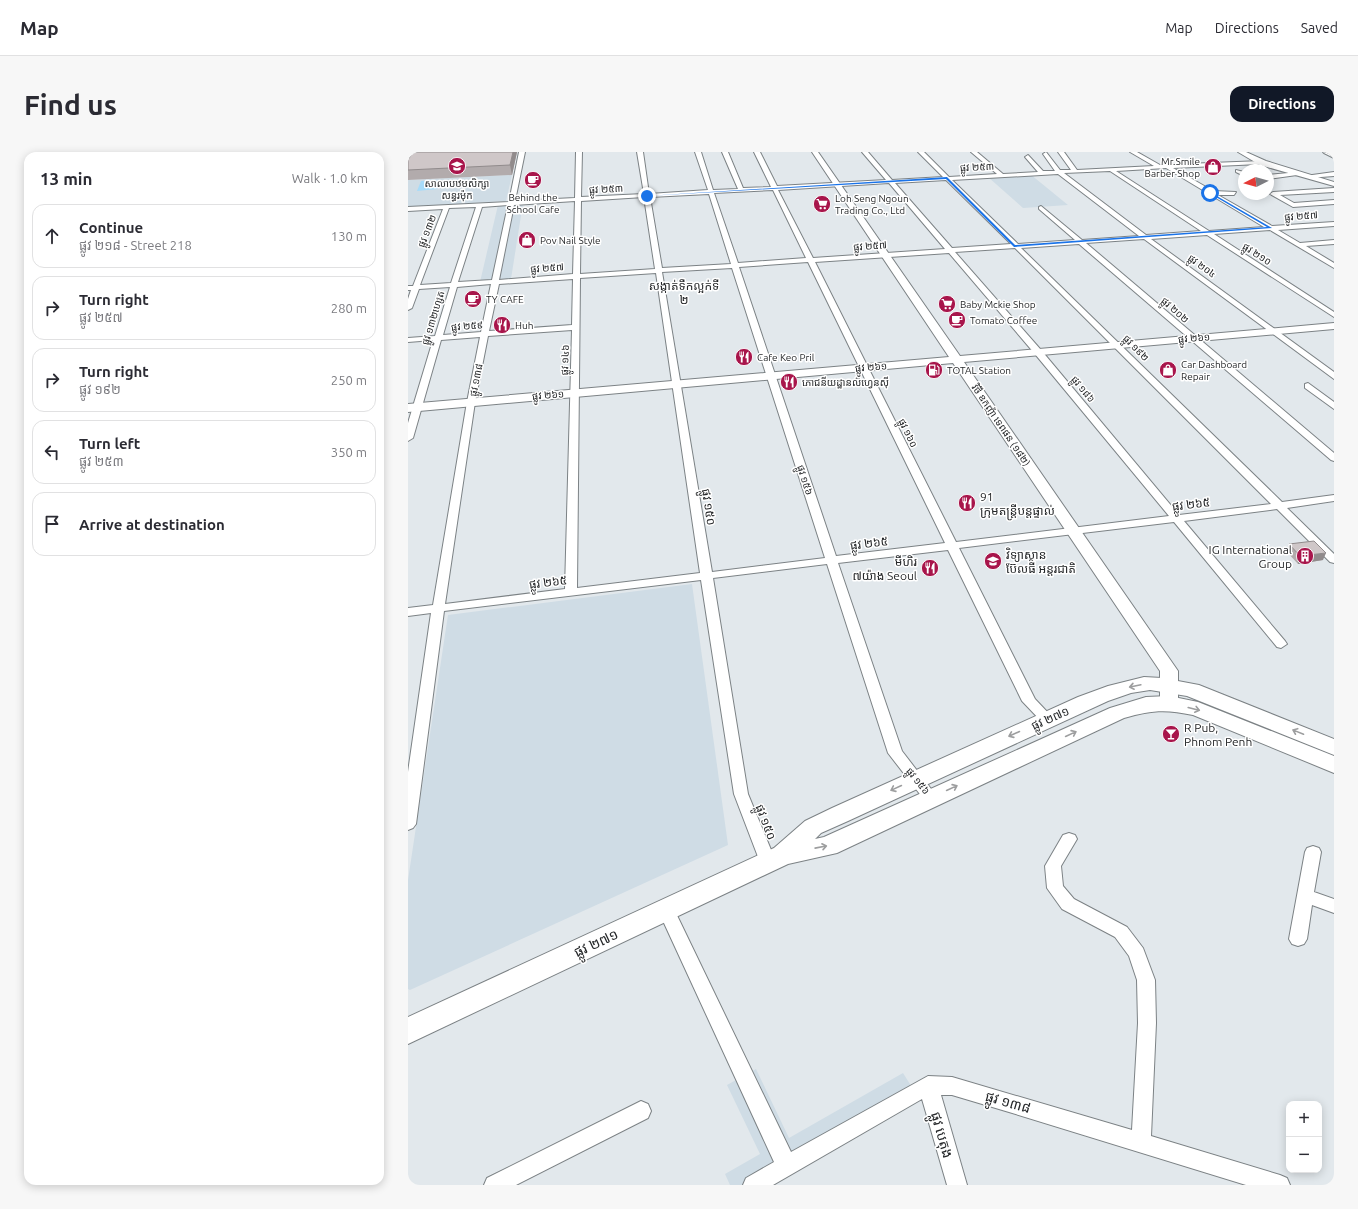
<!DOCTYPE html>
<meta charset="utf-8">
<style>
body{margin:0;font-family:Ubuntu,"Noto Sans Khmer",sans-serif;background:#f7f7f7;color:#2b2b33}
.controls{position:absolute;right:12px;bottom:12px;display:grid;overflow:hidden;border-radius:8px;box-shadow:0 2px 10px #0003}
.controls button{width:36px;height:36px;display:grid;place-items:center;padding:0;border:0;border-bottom:1px solid #e1e1e2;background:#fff;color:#2b2b33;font:20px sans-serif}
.compass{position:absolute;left:830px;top:12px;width:36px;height:36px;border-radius:50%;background:#fff;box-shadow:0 2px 10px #0003;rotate:264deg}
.stop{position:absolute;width:12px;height:12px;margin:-9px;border:3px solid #1a73e8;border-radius:50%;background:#fff}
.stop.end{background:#1a73e8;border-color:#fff;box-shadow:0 1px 4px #0008}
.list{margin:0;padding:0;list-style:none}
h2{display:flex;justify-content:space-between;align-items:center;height:52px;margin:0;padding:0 16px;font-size:17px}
h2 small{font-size:13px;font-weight:400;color:#7c7c81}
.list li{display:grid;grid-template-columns:26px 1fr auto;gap:12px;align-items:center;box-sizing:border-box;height:64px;margin:0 8px 8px;padding:0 8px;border:1px solid #e1e1e2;border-radius:12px}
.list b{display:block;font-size:15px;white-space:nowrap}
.list p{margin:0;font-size:13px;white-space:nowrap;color:#7c7c81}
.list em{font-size:13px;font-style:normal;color:#7c7c81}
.icon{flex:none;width:22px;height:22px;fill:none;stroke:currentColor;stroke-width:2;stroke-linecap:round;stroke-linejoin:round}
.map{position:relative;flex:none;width:926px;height:1033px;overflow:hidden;border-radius:12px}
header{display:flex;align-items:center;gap:24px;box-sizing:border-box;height:56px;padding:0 20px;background:#fff;border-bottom:1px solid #e1e1e2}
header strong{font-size:19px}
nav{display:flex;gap:22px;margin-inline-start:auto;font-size:14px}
.intro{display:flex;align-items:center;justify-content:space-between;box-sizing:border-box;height:96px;padding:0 24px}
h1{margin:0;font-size:28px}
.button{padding:10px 18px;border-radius:12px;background:#111827;color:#fff;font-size:14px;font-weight:700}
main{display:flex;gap:24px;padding:0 24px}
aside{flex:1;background:#fff;border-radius:12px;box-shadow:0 2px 10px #0003}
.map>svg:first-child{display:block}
.built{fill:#cfdce5}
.green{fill:#a7dbf9}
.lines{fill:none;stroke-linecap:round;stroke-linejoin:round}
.street-casing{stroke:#7c8285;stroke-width:2}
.secondary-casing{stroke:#7c8285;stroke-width:2}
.primary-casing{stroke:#7c8285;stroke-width:2}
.street{fill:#fff;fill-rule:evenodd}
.secondary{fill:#fff;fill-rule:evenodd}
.primary{fill:#fff;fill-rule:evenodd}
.wall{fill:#b2abac}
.shaded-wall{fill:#918b8c}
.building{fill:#cfc7c8;stroke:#918b8c}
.oneway{stroke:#9d9e9f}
.route{fill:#1a73e8}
.labels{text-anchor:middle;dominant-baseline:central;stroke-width:3;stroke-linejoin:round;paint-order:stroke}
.far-poi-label{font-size:10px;fill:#252729;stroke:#fff;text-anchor:start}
.far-street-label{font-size:10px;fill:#252729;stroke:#fff}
.far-quarter-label{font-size:12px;fill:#252729;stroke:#fff}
.poi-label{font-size:12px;fill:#252729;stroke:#fff;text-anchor:start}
.street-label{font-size:12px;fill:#252729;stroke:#fff}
.near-street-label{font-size:14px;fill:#252729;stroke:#fff}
</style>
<header>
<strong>Map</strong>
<nav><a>Map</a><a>Directions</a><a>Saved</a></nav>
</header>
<div class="intro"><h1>Find us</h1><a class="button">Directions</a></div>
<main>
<aside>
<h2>13 min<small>Walk · 1.0 km</small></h2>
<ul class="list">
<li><svg class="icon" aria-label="ahead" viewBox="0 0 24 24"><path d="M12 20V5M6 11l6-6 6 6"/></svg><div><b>Continue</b><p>ផ្លូវ ២១៨ - Street 218</p></div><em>130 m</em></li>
<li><svg class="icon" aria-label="right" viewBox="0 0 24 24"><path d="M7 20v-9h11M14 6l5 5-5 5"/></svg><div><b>Turn right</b><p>ផ្លូវ ២៥៧</p></div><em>280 m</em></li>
<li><svg class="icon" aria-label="right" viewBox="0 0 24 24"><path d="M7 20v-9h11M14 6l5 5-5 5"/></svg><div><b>Turn right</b><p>ផ្លូវ ១៩២</p></div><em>250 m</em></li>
<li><svg class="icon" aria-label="left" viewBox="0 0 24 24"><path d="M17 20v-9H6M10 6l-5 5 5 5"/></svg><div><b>Turn left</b><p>ផ្លូវ ២៥៣</p></div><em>350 m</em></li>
<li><svg class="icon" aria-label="arrive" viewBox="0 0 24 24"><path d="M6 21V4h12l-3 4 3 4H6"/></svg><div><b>Arrive at destination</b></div></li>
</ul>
</aside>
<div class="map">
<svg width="926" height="1033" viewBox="0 0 926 1033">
<rect width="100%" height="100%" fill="#e2e8ec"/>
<path class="built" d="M622 22 660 53 615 56 580 25Z
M104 23 98 49 0 55V28Z
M115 51 103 127 72 130 90 53Z
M284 432 320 693 2 838 0 837V728L40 463Z
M348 917 381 986 495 921 512 948 365 1033H322L317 1022 352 1002 319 933Z"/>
<path class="green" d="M33 28 29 37 9 39 13 29Z"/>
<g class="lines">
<defs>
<path id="street" d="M111 0H117L107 49 167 46 168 0H174L173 45 236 42 229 0H235L241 42 300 38 287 0H293L305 38 330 37 314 0H320L335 36 363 35 346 0H352L369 34 478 28 454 0H460L484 28 535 25 510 0H516L541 25 589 22 563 0H569L595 22 630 20 617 5 620 3 635 19H647L635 2 638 0 652 18H663L650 0H656L669 18 746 14 722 0H729L752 13 854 9 852 12 765 16 805 39 828 40 826 43H810L864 74 926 70V74L870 78 892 91 926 88V92L898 94 926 111V116L862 78 806 82 926 160V165L799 83 743 87 926 220V227L736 87 678 91 926 301V309L923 308 671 92 613 96 874 350 926 343V349L879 356 926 402V411L922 410 869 357 776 369 877 489 879 492 873 496 869 495 766 370 551 396 627 547 646 567 644 570H634L614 549 540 398 430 411 494 599 530 646 528 650 523 652 518 650 480 601 419 412 305 426 340 642 368 710 366 714 360 716 354 714 352 710 326 642 293 428 36 459 8 672 5 676 0 678V620L23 461 0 464V456L25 453 59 250 72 185 33 188 5 286 0 289V271L25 188 0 190V186L27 184 42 135 11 137 4 156 0 158V147L3 138H0V134H5L35 57 0 59V55L101 50ZM758 16 856 75 801 79 708 19ZM702 19 793 79 738 83 656 21ZM650 22 731 84 674 88 633 54 631 55V57L667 88 610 92 544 28ZM538 28 603 92 544 96 487 31ZM481 31 537 97 405 106 370 38ZM365 38 398 106 330 111 306 41ZM301 42 323 112 254 116 242 45ZM236 45 247 117 172 122 173 49ZM167 49 165 122 91 128 106 53ZM100 53 84 128 50 130 74 55ZM68 55 43 131 12 133 41 56ZM607 96 863 352 771 363 633 198 547 100ZM541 101 627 202 761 364 548 390 407 110ZM400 110 537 391 428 404 331 115ZM324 116 417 406 304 420 254 120ZM248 121 292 421 169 436 172 126ZM165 127 164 173 81 179 91 132ZM83 132 73 180 35 183 49 135ZM164 178 157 437 37 452 67 250 80 184Z
M915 0 926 2V6L916 1Z
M828 18 836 20V24L828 20Z
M891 20 889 23 860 27V23Z
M926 20V24L900 26 897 24Z
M926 36V40L872 43 886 51 926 48V52L885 55 862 42 865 40Z
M900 231 926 250V257L897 236V232Z
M661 681 667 683 669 687 653 714 655 734 666 747 719 775 735 796 747 828 748 871 743 984 872 1023 879 1026 882 1033H838L601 960 544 943H533L559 1033H539L514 947 365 1033H335L338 1026 366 1010 250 758 252 753 258 751 264 753 383 1000 520 924 544 925 724 978 730 871 729 828 721 804 707 785 654 757 639 736 637 714 655 683Z
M905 694 911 696 913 700 906 740 926 747V761L904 753 899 787 896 792 890 794 884 792 881 787 897 700 899 696Z
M233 949 240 952 243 959 240 966 108 1033H76L79 1026Z"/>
<path id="secondary" d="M53 0 50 2 0 5V1Z
M404 0H410L552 204 926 171V177L556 210 770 519V551L768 555 761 557 754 555 752 551V519L545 211 0 260V252L541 205Z
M830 0H838L858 9 926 30V34L852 13Z"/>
<path id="primary" d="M736 525 754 526 791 533 926 587V603L779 544 742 538 723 541 700 549 440 669 413 681 407 687 416 685 702 556 738 545 761 544 790 550 926 604V621L785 563C758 557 743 558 716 566L429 701 380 712 0 892V865L366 696 397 669 424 656 670 545 700 534Z"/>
</defs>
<use href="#street" class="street-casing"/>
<use href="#secondary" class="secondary-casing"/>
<use href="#primary" class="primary-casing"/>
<use href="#street" class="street"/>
<use href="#secondary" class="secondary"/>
<use href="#primary" class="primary"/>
</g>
<path class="wall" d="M109 0 104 23 0 28V8Z
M881 392 915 408 890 412 879 400Z"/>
<path class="shaded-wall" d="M105 0H109L104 23 102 13Z
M918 401 915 408 890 412 892 404Z"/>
<path class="building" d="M5 0H105L102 13 0 18V8Z
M906 389 918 401 892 404 881 392Z"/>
<defs><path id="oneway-shaft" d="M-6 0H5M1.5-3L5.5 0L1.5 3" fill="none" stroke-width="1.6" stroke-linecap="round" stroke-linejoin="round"/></defs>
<g class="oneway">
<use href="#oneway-shaft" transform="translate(727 534) rotate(168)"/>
<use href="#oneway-shaft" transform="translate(786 557) rotate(14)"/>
<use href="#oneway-shaft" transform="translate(890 580) rotate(-158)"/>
<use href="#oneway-shaft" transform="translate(606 582) rotate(156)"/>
<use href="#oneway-shaft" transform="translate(663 582) rotate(-25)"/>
<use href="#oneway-shaft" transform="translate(488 636) rotate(155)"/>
<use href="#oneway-shaft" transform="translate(544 636) rotate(-25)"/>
<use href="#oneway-shaft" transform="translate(413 695) rotate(-11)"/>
</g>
<path class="route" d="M539 25 607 93 859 75 801 41 802 40 864 76 606 95 538 27 238 44Z"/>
<defs>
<symbol id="school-disc" viewBox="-11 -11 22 22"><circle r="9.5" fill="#a8154b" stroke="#fff"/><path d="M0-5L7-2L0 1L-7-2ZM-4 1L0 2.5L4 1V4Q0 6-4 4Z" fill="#fff"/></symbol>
<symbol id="shop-disc" viewBox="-11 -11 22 22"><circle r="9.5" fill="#a8154b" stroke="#fff"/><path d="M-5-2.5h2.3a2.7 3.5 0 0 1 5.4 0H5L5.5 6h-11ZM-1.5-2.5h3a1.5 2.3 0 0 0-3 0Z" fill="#fff"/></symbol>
<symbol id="cafe-disc" viewBox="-11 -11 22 22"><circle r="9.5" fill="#a8154b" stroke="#fff"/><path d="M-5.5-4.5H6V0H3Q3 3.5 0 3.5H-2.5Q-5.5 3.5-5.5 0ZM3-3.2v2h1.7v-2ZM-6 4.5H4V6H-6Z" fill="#fff"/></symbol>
<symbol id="supermarket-disc" viewBox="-11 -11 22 22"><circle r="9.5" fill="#a8154b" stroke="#fff"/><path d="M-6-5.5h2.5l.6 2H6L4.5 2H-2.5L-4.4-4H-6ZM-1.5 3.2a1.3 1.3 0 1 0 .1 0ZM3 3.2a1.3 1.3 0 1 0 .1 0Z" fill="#fff"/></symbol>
<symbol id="restaurant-disc" viewBox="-11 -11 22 22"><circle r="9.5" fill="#a8154b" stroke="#fff"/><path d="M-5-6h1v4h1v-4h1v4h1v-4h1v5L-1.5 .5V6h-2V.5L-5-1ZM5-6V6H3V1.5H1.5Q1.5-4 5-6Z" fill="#fff"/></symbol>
<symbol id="fuel-disc" viewBox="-11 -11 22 22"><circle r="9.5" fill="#a8154b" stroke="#fff"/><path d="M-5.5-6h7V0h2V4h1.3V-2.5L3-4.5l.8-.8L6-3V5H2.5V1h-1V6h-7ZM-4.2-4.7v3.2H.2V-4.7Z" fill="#fff"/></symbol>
<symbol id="building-disc" viewBox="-11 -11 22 22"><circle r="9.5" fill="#a8154b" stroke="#fff"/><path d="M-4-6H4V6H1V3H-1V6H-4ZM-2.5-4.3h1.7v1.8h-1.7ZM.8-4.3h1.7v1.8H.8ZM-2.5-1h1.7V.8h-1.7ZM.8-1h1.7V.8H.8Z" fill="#fff"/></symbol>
<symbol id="bar-disc" viewBox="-11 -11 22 22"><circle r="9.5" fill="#a8154b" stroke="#fff"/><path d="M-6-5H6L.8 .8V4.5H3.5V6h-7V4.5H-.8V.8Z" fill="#fff"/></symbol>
</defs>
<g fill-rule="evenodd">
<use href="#school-disc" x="39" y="4" width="20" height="20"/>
<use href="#shop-disc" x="795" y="5" width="20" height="20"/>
<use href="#cafe-disc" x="115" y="18" width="20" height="20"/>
<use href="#supermarket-disc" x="404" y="42" width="20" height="20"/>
<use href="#shop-disc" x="109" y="78" width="20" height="20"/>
<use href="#cafe-disc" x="55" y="137" width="20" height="20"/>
<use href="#supermarket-disc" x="529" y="142" width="20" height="20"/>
<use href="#cafe-disc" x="539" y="158" width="20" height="20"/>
<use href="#restaurant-disc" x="84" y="163" width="20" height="20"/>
<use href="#restaurant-disc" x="326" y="195" width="20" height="20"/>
<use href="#fuel-disc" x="516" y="208" width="20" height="20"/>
<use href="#shop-disc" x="750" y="208" width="20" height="20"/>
<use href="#restaurant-disc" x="371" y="220" width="20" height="20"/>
<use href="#restaurant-disc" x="549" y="341" width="20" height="20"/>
<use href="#building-disc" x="887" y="394" width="20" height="20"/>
<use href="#school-disc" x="575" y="399" width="20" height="20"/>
<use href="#restaurant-disc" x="512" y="406" width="20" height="20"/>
<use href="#bar-disc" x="753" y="572" width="20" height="20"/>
</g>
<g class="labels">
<g class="far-poi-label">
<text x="792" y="9" text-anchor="end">Mr.Smile<tspan x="792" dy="12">Barber Shop</tspan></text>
<text x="49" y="31" text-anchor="middle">សាលាបឋមសិក្សា<tspan x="49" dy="12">សន្ធរម៉ុក</tspan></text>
<text x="125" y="45" text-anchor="middle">Behind the<tspan x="125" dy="12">School Cafe</tspan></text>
<text x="427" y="46">Loh Seng Ngoun<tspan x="427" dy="12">Trading Co., Ltd</tspan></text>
<text x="132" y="88">Pov Nail Style</text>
<text x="78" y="147">TY CAFE</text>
<text x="552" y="152">Baby Mckie Shop</text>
<text x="562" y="168">Tomato Coffee</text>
<text x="107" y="173">Huh</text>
<text x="349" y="205">Cafe Keo Pril</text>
<text x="773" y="212">Car Dashboard<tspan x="773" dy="12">Repair</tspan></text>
<text x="539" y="218">TOTAL Station</text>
<text x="394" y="230">ភោជនីយដ្ឋានលិហ្វេនសុី</text>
</g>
<g class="far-street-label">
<text transform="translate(569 15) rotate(-3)">ផ្លូវ ២៥៣</text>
<text transform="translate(198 37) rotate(-3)">ផ្លូវ ២៥៣</text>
<text transform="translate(893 64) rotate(-4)">ផ្លូវ ២៥៧</text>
<text transform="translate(19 79) rotate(-69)">ផ្លូវ ១៣២</text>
<text transform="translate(462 94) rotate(-4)">ផ្លូវ ២៥៧</text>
<text transform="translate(849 102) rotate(33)">ផ្លូវ ២១០</text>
<text transform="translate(794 114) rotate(36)">ផ្លូវ ២០៤</text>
<text transform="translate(139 116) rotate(-4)">ផ្លូវ ២៥៧</text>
<text transform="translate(767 158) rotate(41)">ផ្លូវ ២០២</text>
<text transform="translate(25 166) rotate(-73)">ផ្លូវ ១៣២ហ្សេត</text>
<text transform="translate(59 174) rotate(-5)">ផ្លូវ ២៥៩</text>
<text transform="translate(786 186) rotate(-5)">ផ្លូវ ២៦១</text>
<text transform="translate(728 196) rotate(45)">ផ្លូវ ១៩២</text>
<text transform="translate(157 208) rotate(-88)">ផ្លូវ ១៤៦</text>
<text transform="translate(463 215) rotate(-5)">ផ្លូវ ២៦១</text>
<text transform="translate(68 228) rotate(-79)">ផ្លូវ ១៣៨</text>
<text transform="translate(675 237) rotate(50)">ផ្លូវ ១៨៦</text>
<text transform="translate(140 243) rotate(-5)">ផ្លូវ ២៦១</text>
<text transform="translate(593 273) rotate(56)">វិថី ឧកញ៉ា ទេពផន (១៨២)</text>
<text transform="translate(500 281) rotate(64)">ផ្លូវ ១៦០</text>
<text transform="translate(397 328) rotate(72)">ផ្លូវ ១៥៦</text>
<text transform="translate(510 629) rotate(51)">ផ្លូវ ១៥៦</text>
</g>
<g class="far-quarter-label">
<text x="276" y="133">សង្កាត់ទឹកល្អក់ទី<tspan x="276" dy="14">២</tspan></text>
</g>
<g class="poi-label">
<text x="572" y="344">91<tspan x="572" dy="14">ក្រុមតន្រ្តីបន្តផ្ទាល់</tspan></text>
<text x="884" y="397" text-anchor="end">IG International<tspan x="884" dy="14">Group</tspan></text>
<text x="598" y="402">វិទ្យាស្ថាន<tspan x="598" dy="14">ប៊ែលធី អន្ដរជាតិ</tspan></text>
<text x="509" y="409" text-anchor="end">មីហិរ<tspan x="509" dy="14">៧យ៉ាង Seoul</tspan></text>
<text x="776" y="575">R Pub,<tspan x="776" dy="14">Phnom Penh</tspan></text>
</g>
<g class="street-label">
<text transform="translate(783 352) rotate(-7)">ផ្លូវ ២៦៥</text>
<text transform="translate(301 355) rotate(81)">ផ្លូវ ១៥០</text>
<text transform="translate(461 391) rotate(-7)">ផ្លូវ ២៦៥</text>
<text transform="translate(140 430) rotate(-7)">ផ្លូវ ២៦៥</text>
<text transform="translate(642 566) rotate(-24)">ផ្លូវ ២៧១</text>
<text transform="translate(358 670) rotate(69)">ផ្លូវ ១៥០</text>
</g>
<g class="near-street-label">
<text transform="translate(188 791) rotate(-25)">ផ្លូវ ២៧១</text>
<text transform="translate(600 950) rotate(16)">ផ្លូវ ១៣៨</text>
<text transform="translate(534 983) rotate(74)">ផ្លូវ បេតុង</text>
</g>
</g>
</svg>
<div class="controls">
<button>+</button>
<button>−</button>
</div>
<svg class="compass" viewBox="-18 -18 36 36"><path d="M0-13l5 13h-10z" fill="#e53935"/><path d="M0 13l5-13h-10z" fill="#7c7c81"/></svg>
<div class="stop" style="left:802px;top:41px"></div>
<div class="stop end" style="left:239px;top:44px"></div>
</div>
</main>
